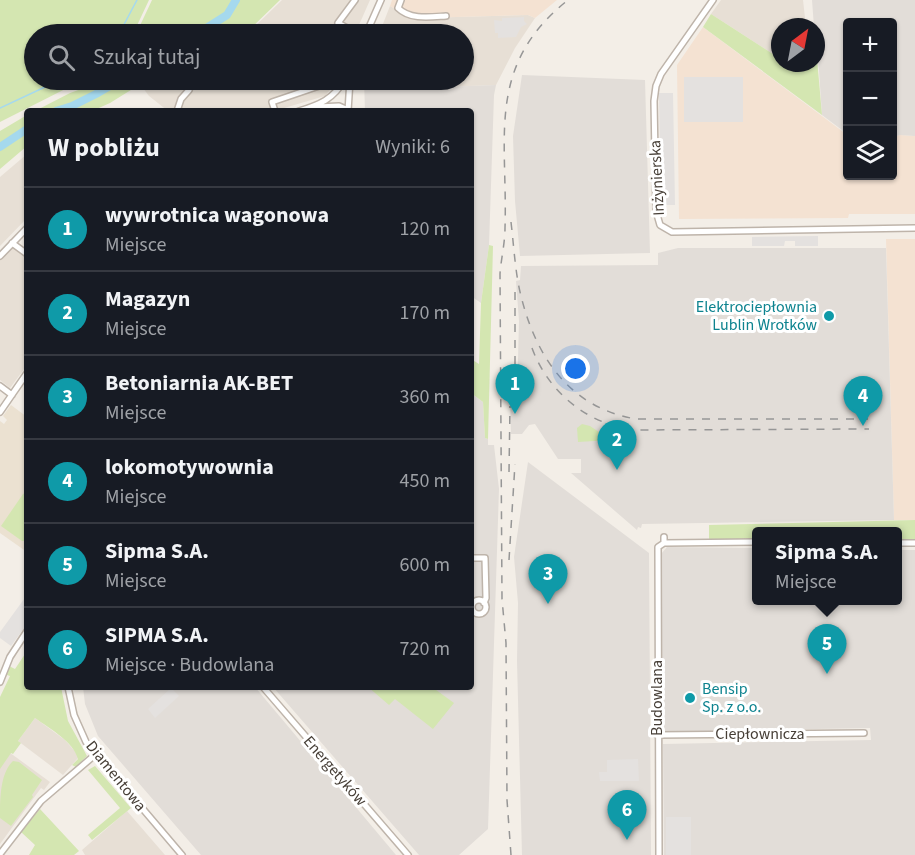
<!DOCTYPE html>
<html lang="pl">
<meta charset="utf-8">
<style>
body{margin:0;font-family:"Source Sans 3",sans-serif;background:#20242c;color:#f1f3f6}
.controls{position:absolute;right:18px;top:18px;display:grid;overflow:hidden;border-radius:6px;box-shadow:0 2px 4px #0004}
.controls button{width:54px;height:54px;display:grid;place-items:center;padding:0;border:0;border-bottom:2px solid #363941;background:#171b24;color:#f1f3f6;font:30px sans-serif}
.compass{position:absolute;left:771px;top:18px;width:54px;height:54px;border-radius:50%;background:#171b24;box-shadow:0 2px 4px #0004;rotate:32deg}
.you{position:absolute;left:576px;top:369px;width:21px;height:21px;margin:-15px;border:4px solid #fff;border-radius:50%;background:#1a73e8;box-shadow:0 0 0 9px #1a73e833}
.badge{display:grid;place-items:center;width:39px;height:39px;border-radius:50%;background:#f3241e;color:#fff;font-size:20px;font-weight:700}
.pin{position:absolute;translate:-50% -50px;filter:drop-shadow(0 2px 3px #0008)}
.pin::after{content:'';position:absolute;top:32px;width:21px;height:18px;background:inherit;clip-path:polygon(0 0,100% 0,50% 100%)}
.popup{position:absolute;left:752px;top:527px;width:150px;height:78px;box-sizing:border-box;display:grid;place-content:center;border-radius:6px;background:#171b24;filter:drop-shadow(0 2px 4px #0005);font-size:20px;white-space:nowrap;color:#9ea1a6}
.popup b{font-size:22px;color:#f1f3f6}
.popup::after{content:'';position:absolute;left:50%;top:100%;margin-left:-12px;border:12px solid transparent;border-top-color:#171b24}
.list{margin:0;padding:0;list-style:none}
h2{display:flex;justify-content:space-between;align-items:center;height:78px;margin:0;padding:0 24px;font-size:26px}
h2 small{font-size:20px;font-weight:400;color:#9ea1a6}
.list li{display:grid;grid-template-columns:39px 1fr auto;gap:18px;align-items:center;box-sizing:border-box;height:84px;padding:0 24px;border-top:2px solid #363941}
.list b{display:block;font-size:22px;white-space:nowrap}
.list p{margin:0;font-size:20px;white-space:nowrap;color:#9ea1a6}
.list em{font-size:20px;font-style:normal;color:#9ea1a6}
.icon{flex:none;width:33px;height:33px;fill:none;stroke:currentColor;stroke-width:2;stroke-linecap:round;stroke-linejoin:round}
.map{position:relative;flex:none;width:915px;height:855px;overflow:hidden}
.search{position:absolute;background:#171b24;box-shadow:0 2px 4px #0004;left:24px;top:24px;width:450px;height:66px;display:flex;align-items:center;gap:15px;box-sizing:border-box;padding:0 21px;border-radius:33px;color:#9ea1a6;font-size:22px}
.panel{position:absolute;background:#171b24;box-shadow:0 2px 4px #0004;left:24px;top:108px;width:450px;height:582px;border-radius:6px}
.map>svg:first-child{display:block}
.residential{fill:#e7dfd5}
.commercial{fill:#f4e2d2}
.industrial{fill:#e2ddd8}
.education{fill:#ebe1d1}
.green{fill:#d4e6b1}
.parking{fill:#e4e1df}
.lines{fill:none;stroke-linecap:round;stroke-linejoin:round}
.stream{stroke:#a5d9ee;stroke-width:1.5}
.river{stroke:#a5d9ee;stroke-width:8}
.minor-casing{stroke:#beb4aa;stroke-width:8}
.minor{stroke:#fff;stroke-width:5}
.rail{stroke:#969696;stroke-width:1.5;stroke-dasharray:8 8;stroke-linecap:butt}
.culture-dot{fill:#0f9aa8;stroke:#fff;stroke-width:2}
.labels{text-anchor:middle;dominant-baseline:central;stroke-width:6;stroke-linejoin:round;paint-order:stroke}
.street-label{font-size:16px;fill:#463e36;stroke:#fff}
.culture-label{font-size:16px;fill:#0d838f;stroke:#fff;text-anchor:end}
</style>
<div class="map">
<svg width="915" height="855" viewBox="0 0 915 855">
<rect width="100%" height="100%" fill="#f3eee7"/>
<path class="residential" d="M282 0H370L355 34H247Z
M721 0H803L806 27H780V54H773L711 14Z
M390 6 399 11 421 18 528 15 535 18 515 48 496 85 441 87V80H464V34H379Z
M147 80H194L197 81 181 99 177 111H168L149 96 140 84Z
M202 80H338L325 96 274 111H181L184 100Z
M27 154V218L0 246V177Z
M12 246 27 256V365L10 388 0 380V258Z
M35 718 65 740 78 755V758L63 775 18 741Z
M2 747 50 782 44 790 41 788 0 844V750Z
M127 811 165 855H85L82 850Z"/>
<path class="commercial" d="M392 0H557L535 18 528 15 421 18 399 11 390 6Z
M703 27 846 134 848 176H892L893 137 900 135 915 136V214H849L848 218 679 219 677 65Z
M886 239H915V520H894Z"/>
<path class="industrial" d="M812 0H915V136L900 135 893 137 892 22H848L847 146 846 133 822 115 816 27H814Z
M522 75 645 80 650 253 520 256 515 201 513 136Z
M364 80H441L442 87 496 85 494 95 489 245 481 303 471 296V111H365Z
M678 248H886L894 520 642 524 641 528 638 527 637 530 571 473H581V459H558L535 424 529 425 522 434H511L510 398H517L519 321 516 281 520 280 521 266 658 265V253Z
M471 393 483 402 485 438 488 439V445H494L499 489 488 829 459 855H419L273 687H471Z
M528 462 649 553 651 855H522L517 661 518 603 514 557Z
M667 547 756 548V600H898V550H915V855H664L663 744 871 740 870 728 665 732 662 717 660 716V687L665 685V680L660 677 661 554Z
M83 687H255L396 855H201L98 736 85 704Z"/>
<path class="education" d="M11 405 27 417V552L0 533V421L4 424 7 420 3 416Z"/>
<path class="green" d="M0 0H149L133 34H34V80H83L0 122Z
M152 0H280L245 34H136Z
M711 14 773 54H780V63H816V47L822 115 703 27Z
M106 80H147L110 103 92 111H35L70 93Z
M27 115V146L0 169V131Z
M489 245 493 246 488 439 485 438 483 402 471 393V359L479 364 481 303Z
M582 424 590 426 611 440 578 442 577 428Z
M27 492V541H22L1 526 23 494Z
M915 520V540H898V532H756V540H709V525Z
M27 651V687H61L68 721 87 756 76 767 72 765 78 759C73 741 50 729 35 718L18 741 21 743 13 754 11 753 0 769V697L10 676 7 675 9 666 15 669Z
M368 687H432L454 703 433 729 395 699 389 705Z
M13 761 19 762 42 780 32 795 33 797 11 826 0 818C0 799 0 773 13 761Z
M95 766 131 808 92 840 88 835 120 808 88 770Z
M40 809 79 851 74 855H29L35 845 21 832Z"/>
<path class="parking" d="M524 17V21L527 24 521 27 516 37 498 38V33H495L494 20 502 21V18Z
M684 77H743V122H684Z
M659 93H673L675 205H661Z
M818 236V246H795V241H785L784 246H752V237Z
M27 595V624L11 646 0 638V632Z
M171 688 179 696 155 718 148 709Z
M638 759 639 781H600L599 772H607V760Z
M666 817H691V855H666Z"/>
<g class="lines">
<path class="stream" d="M119 34 137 0
M0 108 60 80"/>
<path class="river" d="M197 34 227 15 236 0
M56 111 72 106 96 94 120 80
M0 147 27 129"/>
<defs>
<path id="minor" d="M401 0 398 8C410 20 430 17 446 16
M713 0 661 74 656 86 654 101 656 211 660 225 672 232 915 228
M347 34V28L338 23 355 0
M366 34 381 0
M318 107 339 106 348 110
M177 111 181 99 189 90
M275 111 272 102 325 84 329 80
M299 111C319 105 334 99 344 80
M337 111 348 110
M348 111 350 80
M12 243 27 254
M0 256 27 228
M0 386 12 395
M0 412 27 373
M664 543 756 542
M898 543H915
M471 558H485L486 598 484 603
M472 607a7 7 0 1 1 14 0a7 7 0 1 1-14 0Z
M0 682 10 657 27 631
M68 687 74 715 86 742 182 855
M263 687 408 855
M657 735 864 733
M0 854 41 801 96 754
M659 855 658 547 664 543V537"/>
</defs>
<use href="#minor" class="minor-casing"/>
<use href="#minor" class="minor"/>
<path class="rail" d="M511 222C514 247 515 272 521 296 536 357 570 408 636 419H868
M515 292V406
M532 348C548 392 588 425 635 430L869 429
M509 472 510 406
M509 560 515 464
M511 855 507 800 506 643 502 599 500 274C501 259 505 243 505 228 508 137 485 66 568 0"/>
</g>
<g class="culture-dot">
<circle cx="829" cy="316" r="6"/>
<circle cx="690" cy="698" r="6"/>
</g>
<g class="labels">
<g class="street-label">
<text transform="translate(657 178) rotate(-93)">Inżynierska</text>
<text transform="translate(657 698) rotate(-90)">Budowlana</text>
<text x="760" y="734">Ciepłownicza</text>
<text transform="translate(335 771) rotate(49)">Energetyków</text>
<text transform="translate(116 776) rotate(51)">Diamentowa</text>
</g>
<g class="culture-label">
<text x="817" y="307">Elektrociepłownia<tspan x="817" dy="18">Lublin Wrotków</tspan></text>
<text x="702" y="689" text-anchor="start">Bensip<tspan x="702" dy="18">Sp. z o.o.</tspan></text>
</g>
</g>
</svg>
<div class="controls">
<button>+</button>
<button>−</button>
<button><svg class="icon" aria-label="layers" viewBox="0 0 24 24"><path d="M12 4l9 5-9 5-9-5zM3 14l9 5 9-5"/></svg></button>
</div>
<svg class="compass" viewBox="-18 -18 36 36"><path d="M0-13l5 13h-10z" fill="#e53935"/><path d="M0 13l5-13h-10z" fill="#9ea1a6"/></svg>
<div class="you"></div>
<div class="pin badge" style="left:515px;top:414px;background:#0f9aa8">1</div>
<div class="pin badge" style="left:617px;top:470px;background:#0f9aa8">2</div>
<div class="pin badge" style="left:548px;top:604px;background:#0f9aa8">3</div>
<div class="pin badge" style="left:863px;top:426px;background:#0f9aa8">4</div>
<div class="pin badge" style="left:827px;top:674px;background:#0f9aa8">5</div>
<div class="popup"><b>Sipma S.A.</b>Miejsce</div>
<div class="pin badge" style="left:627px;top:840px;background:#0f9aa8">6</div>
<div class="search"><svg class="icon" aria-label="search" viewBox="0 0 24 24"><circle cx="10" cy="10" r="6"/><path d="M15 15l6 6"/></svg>Szukaj tutaj</div>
<section class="panel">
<h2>W pobliżu<small>Wyniki: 6</small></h2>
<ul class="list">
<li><span class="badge" style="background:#0f9aa8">1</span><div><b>wywrotnica wagonowa</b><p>Miejsce</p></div><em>120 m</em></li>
<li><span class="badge" style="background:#0f9aa8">2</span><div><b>Magazyn</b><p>Miejsce</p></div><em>170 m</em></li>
<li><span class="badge" style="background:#0f9aa8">3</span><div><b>Betoniarnia AK-BET</b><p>Miejsce</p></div><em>360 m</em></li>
<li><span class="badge" style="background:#0f9aa8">4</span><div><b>lokomotywownia</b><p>Miejsce</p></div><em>450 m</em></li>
<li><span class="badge" style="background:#0f9aa8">5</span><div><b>Sipma S.A.</b><p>Miejsce</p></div><em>600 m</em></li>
<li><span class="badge" style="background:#0f9aa8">6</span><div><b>SIPMA S.A.</b><p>Miejsce · Budowlana</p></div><em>720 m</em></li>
</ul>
</section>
</div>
